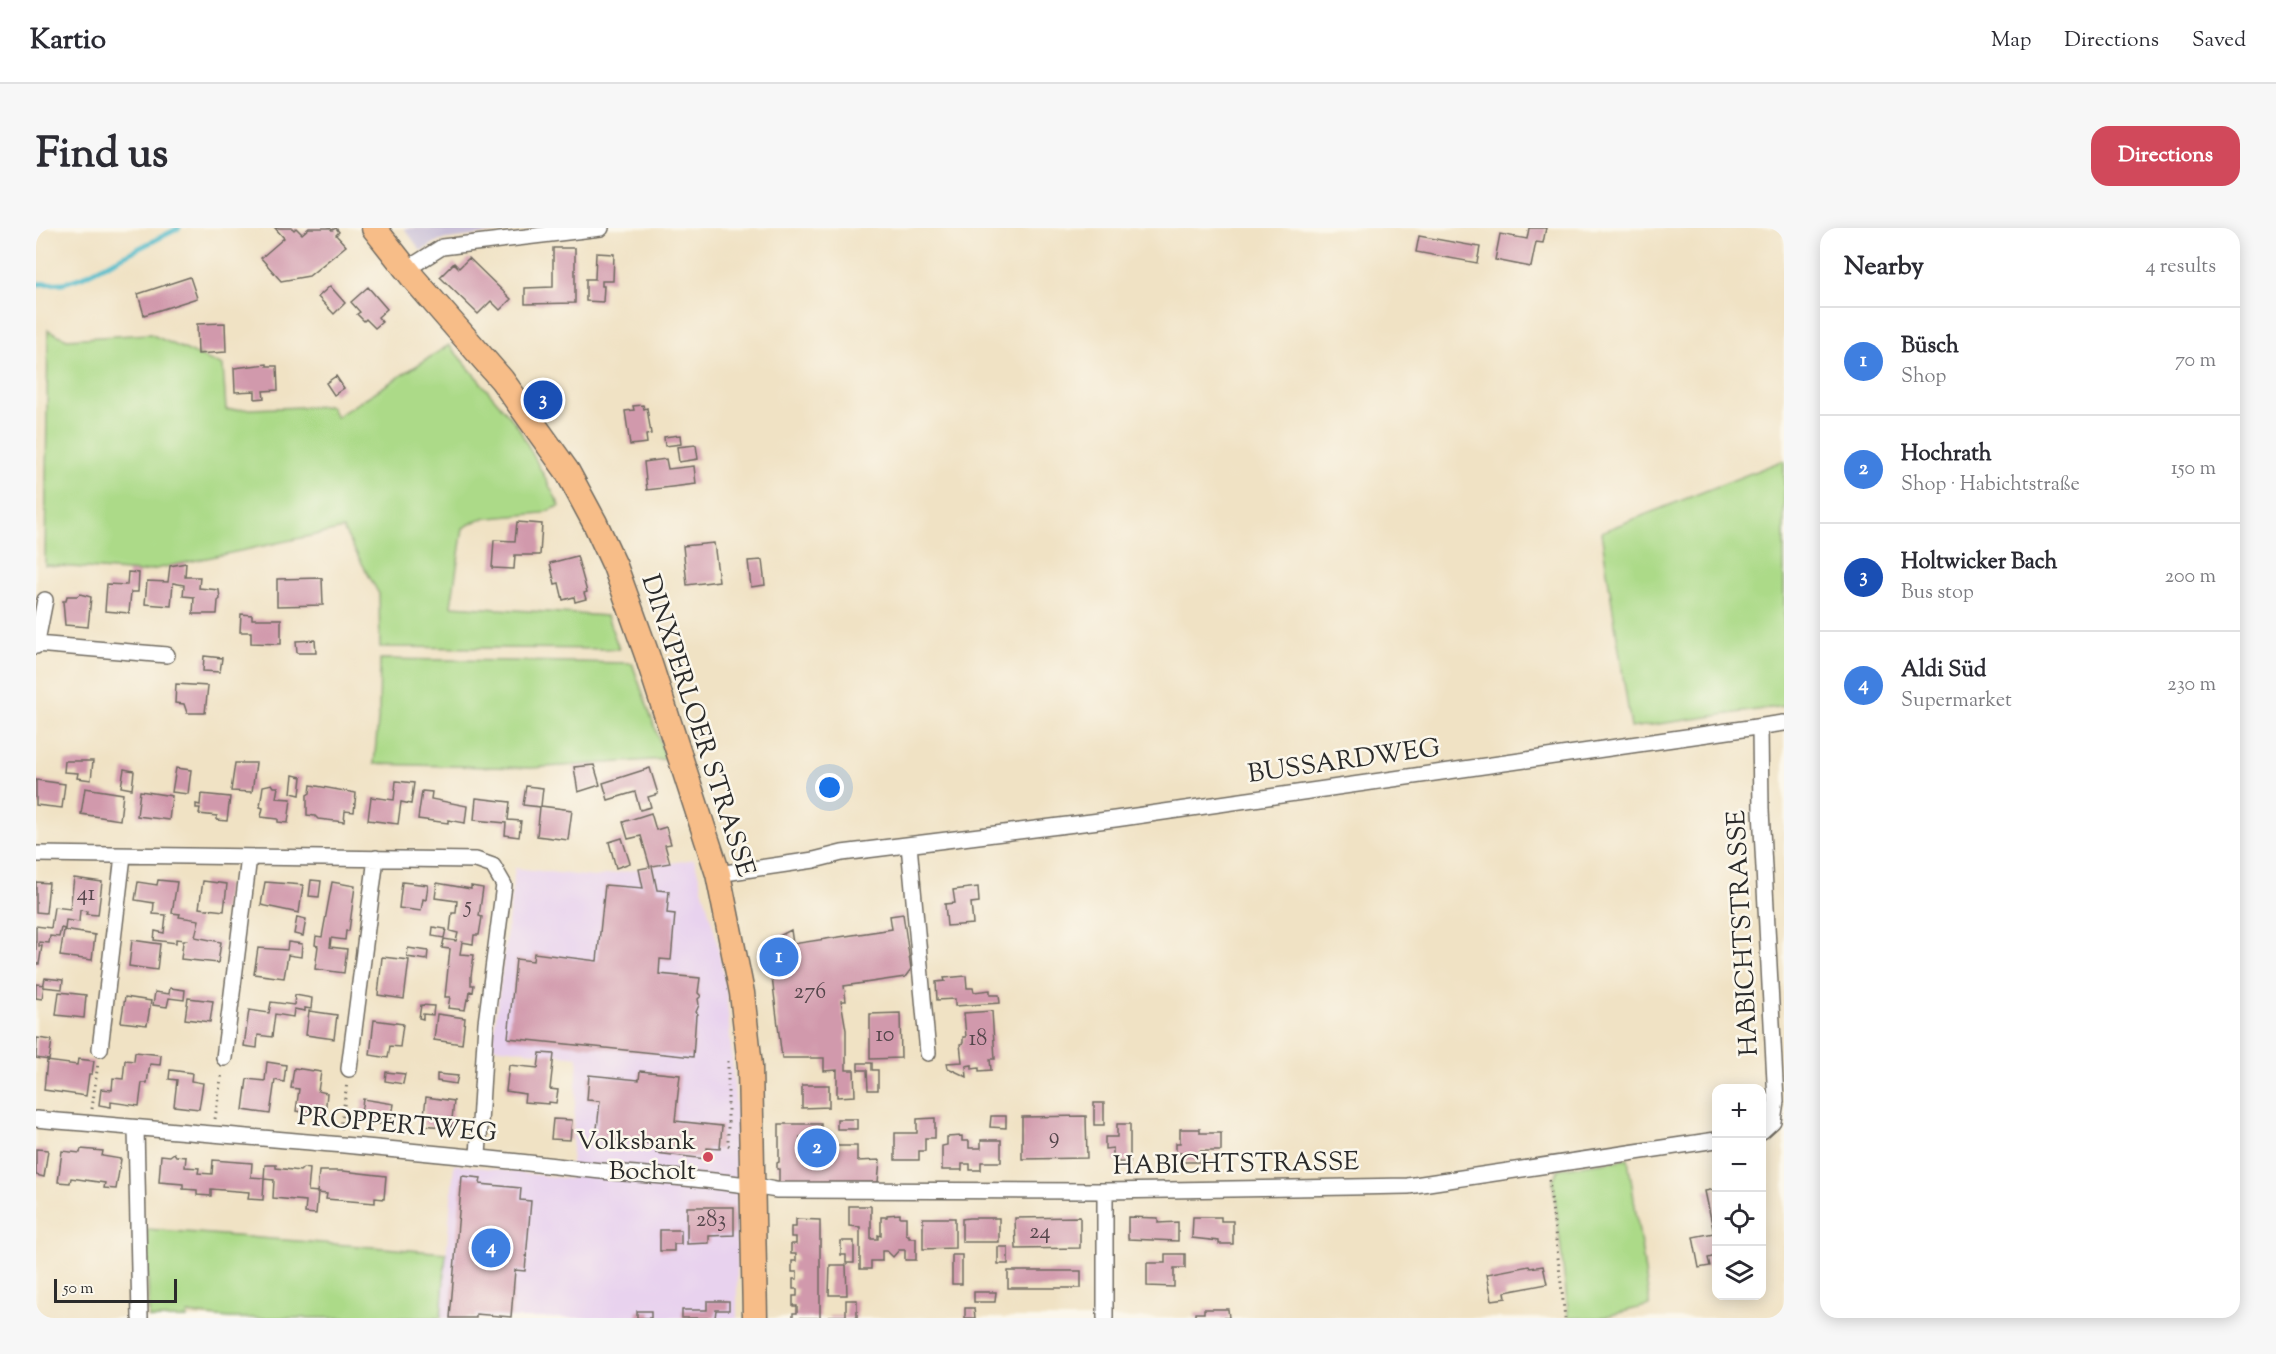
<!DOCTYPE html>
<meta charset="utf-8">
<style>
body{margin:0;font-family:"Sorts Mill Goudy",serif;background:#f7f7f7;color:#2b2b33}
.controls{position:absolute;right:18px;bottom:18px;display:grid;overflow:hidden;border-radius:12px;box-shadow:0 3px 15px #0003}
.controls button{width:54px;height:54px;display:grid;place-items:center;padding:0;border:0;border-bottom:2px solid #e1e1e2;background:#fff;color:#2b2b33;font:30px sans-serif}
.scale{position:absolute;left:18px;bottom:15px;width:123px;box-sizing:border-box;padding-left:6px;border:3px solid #2b2b2b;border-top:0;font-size:16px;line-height:21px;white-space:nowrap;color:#2b2b2b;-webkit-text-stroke:4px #fbf7ec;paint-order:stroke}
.you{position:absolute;left:794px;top:560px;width:21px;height:21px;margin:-15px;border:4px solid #fff;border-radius:50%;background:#1a73e8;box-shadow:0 0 0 9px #1a73e833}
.badge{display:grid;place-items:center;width:39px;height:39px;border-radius:50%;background:#d1495b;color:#fff;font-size:20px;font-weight:700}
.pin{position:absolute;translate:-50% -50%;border:3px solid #fff;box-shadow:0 2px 6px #0006}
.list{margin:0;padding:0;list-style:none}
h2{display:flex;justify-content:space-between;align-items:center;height:78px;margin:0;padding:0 24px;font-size:26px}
h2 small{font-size:20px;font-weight:400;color:#7c7c81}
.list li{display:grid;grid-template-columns:39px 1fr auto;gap:18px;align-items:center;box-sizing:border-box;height:108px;padding:0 24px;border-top:2px solid #e1e1e2}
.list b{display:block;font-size:22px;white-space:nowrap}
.list p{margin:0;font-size:20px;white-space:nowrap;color:#7c7c81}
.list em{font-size:20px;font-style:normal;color:#7c7c81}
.icon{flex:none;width:33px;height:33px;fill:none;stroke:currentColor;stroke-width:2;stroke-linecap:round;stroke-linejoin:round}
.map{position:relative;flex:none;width:1748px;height:1090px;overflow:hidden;border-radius:18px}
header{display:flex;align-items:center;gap:36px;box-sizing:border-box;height:84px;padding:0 30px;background:#fff;border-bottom:2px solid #e1e1e2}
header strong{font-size:28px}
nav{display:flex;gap:33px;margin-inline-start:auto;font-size:21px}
.intro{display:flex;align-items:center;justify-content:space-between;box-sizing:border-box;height:144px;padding:0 36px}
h1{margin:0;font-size:42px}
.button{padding:15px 27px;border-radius:18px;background:#d1495b;color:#fff;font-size:21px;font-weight:700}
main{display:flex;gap:36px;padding:0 36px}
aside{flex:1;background:#fff;border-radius:18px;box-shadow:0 3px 15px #0003}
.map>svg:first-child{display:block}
.built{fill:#e8d2ee}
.industrial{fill:#c9bfd7}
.green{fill:#acda88;stroke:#6c825a;stroke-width:1.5}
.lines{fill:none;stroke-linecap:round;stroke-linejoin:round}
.stream{stroke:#4ebac9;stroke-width:5}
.building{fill:#d199ac}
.minor-casing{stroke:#706b61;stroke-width:18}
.primary-casing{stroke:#706b61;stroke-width:27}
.path{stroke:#706b61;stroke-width:3;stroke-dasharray:1.5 4.5;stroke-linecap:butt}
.minor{stroke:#fff;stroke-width:15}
.primary{stroke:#f7bd88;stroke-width:24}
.poi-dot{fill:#d1495b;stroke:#fbf7ec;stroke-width:2}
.labels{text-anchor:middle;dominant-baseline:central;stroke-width:5;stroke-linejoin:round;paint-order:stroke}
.number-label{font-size:22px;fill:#54464b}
.street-label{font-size:26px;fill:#2b2b2b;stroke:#fbf7ec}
.poi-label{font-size:26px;fill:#2b2b2b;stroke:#fbf7ec;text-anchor:end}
</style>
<header>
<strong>Kartio</strong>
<nav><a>Map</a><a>Directions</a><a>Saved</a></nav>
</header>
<div class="intro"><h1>Find us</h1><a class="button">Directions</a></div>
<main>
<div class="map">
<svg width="1748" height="1090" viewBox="0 0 1748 1090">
<rect width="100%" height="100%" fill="#fbf7ec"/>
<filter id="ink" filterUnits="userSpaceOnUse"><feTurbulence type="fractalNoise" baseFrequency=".0167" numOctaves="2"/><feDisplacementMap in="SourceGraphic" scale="12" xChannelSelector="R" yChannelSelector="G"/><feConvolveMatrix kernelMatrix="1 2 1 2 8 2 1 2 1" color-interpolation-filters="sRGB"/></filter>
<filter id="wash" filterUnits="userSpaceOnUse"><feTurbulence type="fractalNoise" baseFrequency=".008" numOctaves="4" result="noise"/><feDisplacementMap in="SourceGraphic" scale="24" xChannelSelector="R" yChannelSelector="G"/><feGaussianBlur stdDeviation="1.35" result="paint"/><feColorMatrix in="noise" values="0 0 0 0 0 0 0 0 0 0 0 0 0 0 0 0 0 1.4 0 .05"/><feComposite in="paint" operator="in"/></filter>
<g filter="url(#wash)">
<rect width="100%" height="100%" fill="#f0e2c4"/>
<path class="built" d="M658 631 680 709 690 758 701 892V1090H405L418 936 534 951 542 829 456 819 479 640 558 649Z"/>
<path class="industrial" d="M368 0H502L404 12 385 23Z"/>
<path class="green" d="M12 102 31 111 114 106 187 138 190 182 294 178 300 189 413 117 481 197 524 278 506 285 443 291 427 300 415 378 571 388 583 421 344 419 343 366 307 301 105 344 9 337Z
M1748 232V478L1595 500 1565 304Z
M344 431 596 435 630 531 495 540 338 536 343 482Z
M1592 931 1614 1077 1563 1090H1533L1517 953 1522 941Z
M111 1001 410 1025 405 1090H194L152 1086 151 1090H113Z"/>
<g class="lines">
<path class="stream" d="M0 56 28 55 46 49 143 0"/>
</g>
<g id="blocks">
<path class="building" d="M239 0H256L258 2 260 0 266 6 273 0H294L296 2 300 0 303 4 300 7 310 18 273 48 245 53 225 30 248 10Z
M1493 0H1510L1507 15 1500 14 1495 39 1459 32 1464 6 1491 11Z
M1383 8 1444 19 1441 35 1380 24Z
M517 20H539V75L489 76V60L517 59Z
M560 25 578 26 577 53H566V58H568L567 74 550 73V51H559Z
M433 30 475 71 464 82 455 73 442 86 404 49 418 35 423 40Z
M154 49 161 70 108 87 102 66Z
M294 58 309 75 298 86 282 69Z
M332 59 351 81 342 89 346 94 339 100 330 91 328 93 321 86 324 84 315 74Z
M189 95 190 124 162 126 161 96Z
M231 136V138H241L242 162 227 163 228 170 219 171V163L199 164 198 140Z
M300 148 308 160 298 167 290 155Z
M607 177 608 181 611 180 615 206 610 207 611 215 594 217 589 183 598 182 597 178Z
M644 207 645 216 629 218 628 209Z
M660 217 662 231 643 234 641 219Z
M630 231 632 241 658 238 660 256 611 262 608 234Z
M481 294 506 296 504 327H479L478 341 456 340 458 312 479 313Z
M678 315 683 353 651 357 647 318Z
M541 328 551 364 548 365 550 371 539 374 538 369 527 372 523 355 519 356 514 335Z
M726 332 729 357 715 359 712 333Z
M150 335 149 349H164L163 360 183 362 184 371 182 373 181 386H157L158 369 147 368 148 357 137 355 135 378 109 376 111 353 132 354 134 338Z
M92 344 103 345 102 364H95L93 385 69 383 71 356 91 357Z
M286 350 287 377 241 378V351Z
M44 366 55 369 52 399 29 397 27 373H30L31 368H41Z
M205 386 216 387V391H245V416L215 415V404H204Z
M279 412 280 425H261L260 413Z
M168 428 186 430 184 444 167 443Z
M140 456 172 458 169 485H151L148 476 139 475Z
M29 533H57L55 552 41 550 42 545 28 544Z
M199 535H220L216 564 195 563Z
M558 537 564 557 542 564 538 539Z
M140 540 155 542 152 566 136 564Z
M614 540 622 566 612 569 615 579 604 582 599 564 572 572 567 555Z
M88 541 98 543 96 561 85 559Z
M257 547 266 549 264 567 255 565Z
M0 552 29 556 26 580 0 577Z
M360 553 378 555 375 576 365 574 362 596 332 592 335 569 358 572Z
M236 556 238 559H242L240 570 255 571 252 595 242 594V591L225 589 227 580 224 579 227 558Z
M275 557 320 565 318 584 309 583 308 594 282 591 279 588 271 587V567L274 565Z
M490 558 507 560 505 578 536 582 532 612 501 608 504 579 487 577Z
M49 560 87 566 84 592 45 586Z
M104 563 136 568 133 592 101 588Z
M386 563 396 564 395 571 431 578 429 595 412 592V595L382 591Z
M165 566 194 569 191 593 181 592V588L163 586 164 580H160V576L164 577Z
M440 570 474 574 472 592 485 593 483 609 469 607 470 595 438 592Z
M615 585 620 602 630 599 635 616 629 617 634 635 616 638 621 662 633 663 631 685 639 686 635 732 624 731 623 746 664 750 662 765 665 768 662 771 663 777 660 784 662 786 660 787 657 829 472 810 480 731 497 733 498 725 561 733 569 657 607 660 603 641 614 639 605 608 592 611 587 594Z
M586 610 594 635 580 640 573 614Z
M38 650 66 654 62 687 50 686 51 683 44 682 43 694 30 692 29 701 25 700 23 709 14 708 13 715 3 714V718H6L3 736H0V698L15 700 18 679 34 681Z
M122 652 141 654 136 685 144 686 143 689 163 692 159 709 185 714 182 735 145 731 147 714 150 712 140 711V715L118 712 119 703 128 705 130 687 117 686 118 675 99 672 102 654 121 657Z
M275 652 285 653 283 669 273 668Z
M167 653 191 656 188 683 163 680Z
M0 654 13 655 10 685 0 684Z
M229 654 267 657 263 685 225 677Z
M296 654 319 658 313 703H310L309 712 295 710 294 719 311 721 308 745 279 741 282 718 279 717 280 708 286 709Z
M366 654 392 657 390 672 387 671 385 683 363 680Z
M401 655 435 661V658L447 660 443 688 446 689 443 707H438L437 716 426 714 424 726 438 727 435 748V757H438L437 764 434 763 433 772 431 771 429 782 412 780 414 769H409L414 721 406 720 408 711 420 713 422 705 414 703 416 685H420L421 673 399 670Z
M942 659 943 674 935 675 937 696 911 698 909 676 919 675 917 662Z
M867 686 875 741 869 749 808 758 810 773H805L810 802V842H818L819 868 801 869V842L788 843V830H746L733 725 735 718 741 709 755 702 757 716 856 701 854 688Z
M261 689 270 691 267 708 258 706Z
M397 699 410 701 408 710 396 708Z
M28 702 59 707 56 732 24 728Z
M96 712 124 716 121 742 93 738Z
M252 714 266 716 265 729 252 727 248 750 218 746 222 720 251 722Z
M372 720 392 723 391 732 371 729Z
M346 729 373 732 368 771 342 767Z
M930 748 931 760H937L938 764 954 762V767H963L964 775 919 778V771L901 772 900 754 909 753 908 750Z
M9 750 27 752 26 761 7 759Z
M0 756 8 757 6 771 0 770Z
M134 760 149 762 148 772 133 770 131 779 117 777 119 764 133 766Z
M23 764 50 767 48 790 20 787Z
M259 767 276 770 275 781 269 780V783L258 781 257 789 239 786 236 809 222 807 221 820 208 818 213 782 233 785 235 774 258 777Z
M89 769 115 773 111 797 85 794Z
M152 770 177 773 174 794 149 791Z
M385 777 398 778 397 787 387 786V791L383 790Z
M273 783 301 787 298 811 270 807Z
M956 783 959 831H954L955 842 943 843V840L936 841V837L930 838 931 849 912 840 911 835 926 834 924 816 927 815V809H930L928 785Z
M864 785 865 830 834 831V786Z
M401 786 429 790 426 816 398 812Z
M338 792 367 796 364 819 354 818 352 830 334 827Z
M1 810 16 812 13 832 0 830Z
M99 824 125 827 124 837 114 836 111 855H106L103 878 75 874V879L63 877 65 861 76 862 77 850 87 851 89 832 98 833Z
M504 825 518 826 514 861 522 862 520 875 513 874V876L488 874 489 866 470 863 473 837 502 840Z
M42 831 58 833 56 846H53L50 868 8 862 11 833 41 837Z
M231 834 250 837 248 854 239 852 234 886 207 882 211 851 229 853Z
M822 835H836V842H842V862H832L831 842H822Z
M258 840 285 844 282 863 291 865 289 887 260 883 263 861 255 860Z
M134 842 156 845 155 853 167 855 163 881 138 878 141 852 133 851Z
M604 843 644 847 639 893 686 898 684 921 671 920 670 931 620 925 621 916 560 910 564 873 551 872 553 847 603 852Z
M350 844 369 846 367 856 349 853Z
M401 846 422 848 420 856 401 853Z
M766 857H793V879L766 880Z
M390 869 418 873 415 900 387 897Z
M327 871 358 876 355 893 345 891 344 896 324 892Z
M1058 875H1068V897H1058Z
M955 888H970V900L954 899Z
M1050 888 1051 930 986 931V889Z
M899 890V910H889V923H883V932H859V905H881V891Z
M517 891 536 892 534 912 515 911Z
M801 891H821V901H801Z
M743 896H785V909H764V918H821V933L844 932 842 954 743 955V941H741V935L743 934Z
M1081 896H1094V934H1077V920L1069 921V909H1081Z
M1144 901H1164V905H1185V923H1164V934H1145V925H1140V915H1144Z
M926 908V913H933V920H945V912H965V934H945V942H934V936H926V942H906V918L911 917V909Z
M0 921 12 922 8 949 0 947Z
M45 921 67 923 66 928 85 931 80 961 68 960 69 955 35 950 34 955 22 954 26 923 44 925Z
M138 925 140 928 150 929 149 939 163 940 162 945 176 946 177 932 216 935 215 949 228 950 229 937H240V940L264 943 267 940 274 941 272 963 282 964 280 986 269 985 270 973 237 970 238 952 228 951 227 972 212 971 213 964 175 961V968L161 967V962L147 961V956L123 954 125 927 134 928Z
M283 943H307L350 948 348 971 339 970V975L290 971 291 966 281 965Z
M426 948 445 950 444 956 485 960 484 972 495 973 489 1043 479 1042 475 1089 440 1086V1090H414Z
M1680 961V1028L1672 1030 1674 1038 1663 1040 1657 1009 1678 1005 1669 963Z
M813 978H835V1011H842V1007L845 1008V989H851V987L864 986V989H870V1007H873V1010H880V1032H869V1022H863L857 1029 851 1023H846V1033H835V1041H824V999L813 998Z
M651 979H698V1007L673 1008V1015L651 1016Z
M1044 989V1020L980 1021 979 990Z
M1092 989 1122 990V995L1142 994V1013L1092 1011Z
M1157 989H1185V993H1197V1016H1183V1013L1156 1010Z
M887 990H919V1020L887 1021Z
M933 990H963V1014H926V991Z
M760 991 784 992V1090H757V1085H761V1078H757V1068H761V1061H757V1051H761V1044H756V1033H760V1026H755V1016H760V1009H755V999H760Z
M624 1002H645V1016H638V1023H624Z
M805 1013H818V1035H810V1027H805Z
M962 1019H972V1036H962Z
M1129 1026H1149V1040H1138V1059L1111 1058V1035H1129Z
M916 1027H926V1056H916Z
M794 1037H810L811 1067H793Z
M1493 1038 1494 1040 1507 1038 1511 1056 1469 1064 1470 1070 1456 1072 1451 1046Z
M972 1043H1045V1060H972Z
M938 1064H960L959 1074H938Z
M810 1072H821V1090H793V1088H810Z
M671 1073H693V1082H680L679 1090H646V1082H671Z
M929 1080H938L939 1090H929Z
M1168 1081H1192L1193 1090H1159V1085H1168Z
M601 1083H615V1090H601Z"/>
</g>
</g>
<g filter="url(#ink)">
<use href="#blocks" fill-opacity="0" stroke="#706b61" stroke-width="1.5"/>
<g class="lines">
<defs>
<path id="minor" d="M371 41 406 19 565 0
M0 416 131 427
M0 418 9 372
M1724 499 1725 582 1740 873 1737 893 1726 903
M873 617 892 825
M0 626 440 632 457 638 468 657 450 795 442 928
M682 646 778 632 806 625 1079 591 1748 495
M64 821 87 628
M188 830 213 629
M313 841 340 630
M0 891C182 907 365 920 546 941 611 948 676 950 740 962L1069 963 1372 958 1680 912
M100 900 104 1090
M1069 1090V963"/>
<path id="primary" d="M338 0 378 51 466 152 531 243 559 295 579 338 611 427 682 646 706 765 714 838 719 1090"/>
</defs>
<use href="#minor" class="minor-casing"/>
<use href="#primary" class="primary-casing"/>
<path class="path" d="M692 833V917L697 920
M56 881 62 835
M179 891 186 844
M305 901 311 854
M1513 952 1529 1090"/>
<use href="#minor" class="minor"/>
<use href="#primary" class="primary"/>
</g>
</g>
<circle class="poi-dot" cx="672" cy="929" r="6"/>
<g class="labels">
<g class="number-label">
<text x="50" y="667">41</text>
<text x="432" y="679">5</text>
<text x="774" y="765">276</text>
<text x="849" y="808">10</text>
<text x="942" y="812">18</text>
<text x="1018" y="910">9</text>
<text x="675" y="993">283</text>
<text x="1004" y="1005">24</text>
</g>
<g class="street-label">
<text transform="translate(661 498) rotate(72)">DINXPERLOER STRASSE</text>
<text transform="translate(1308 534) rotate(-8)">BUSSARDWEG</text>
<text transform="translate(1708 705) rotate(-93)">HABICHTSTRASSE</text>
<text transform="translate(361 898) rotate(5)">PROPPERTWEG</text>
<text transform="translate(1200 937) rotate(-1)">HABICHTSTRASSE</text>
</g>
<g class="poi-label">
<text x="660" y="914">Volksbank<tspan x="660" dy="30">Bocholt</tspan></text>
</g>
</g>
</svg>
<div class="controls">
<button>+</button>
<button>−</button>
<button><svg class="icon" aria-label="locate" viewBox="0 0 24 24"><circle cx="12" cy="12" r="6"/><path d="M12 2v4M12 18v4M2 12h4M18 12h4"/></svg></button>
<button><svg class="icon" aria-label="layers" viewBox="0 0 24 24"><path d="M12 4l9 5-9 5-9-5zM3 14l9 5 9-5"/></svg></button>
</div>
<div class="scale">50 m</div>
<div class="you"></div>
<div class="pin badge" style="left:743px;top:729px;background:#3f7fe0">1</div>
<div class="pin badge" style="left:781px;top:920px;background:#3f7fe0">2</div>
<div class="pin badge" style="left:507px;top:172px;background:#1a4fb4">3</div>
<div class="pin badge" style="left:455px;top:1020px;background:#3f7fe0">4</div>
</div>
<aside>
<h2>Nearby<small>4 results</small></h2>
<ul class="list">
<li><span class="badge" style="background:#3f7fe0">1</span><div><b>Büsch</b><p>Shop</p></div><em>70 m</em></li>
<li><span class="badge" style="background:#3f7fe0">2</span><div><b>Hochrath</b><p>Shop · Habichtstraße</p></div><em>150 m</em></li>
<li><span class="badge" style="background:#1a4fb4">3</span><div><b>Holtwicker Bach</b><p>Bus stop</p></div><em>200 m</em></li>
<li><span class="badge" style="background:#3f7fe0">4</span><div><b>Aldi Süd</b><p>Supermarket</p></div><em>230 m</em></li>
</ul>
</aside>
</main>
